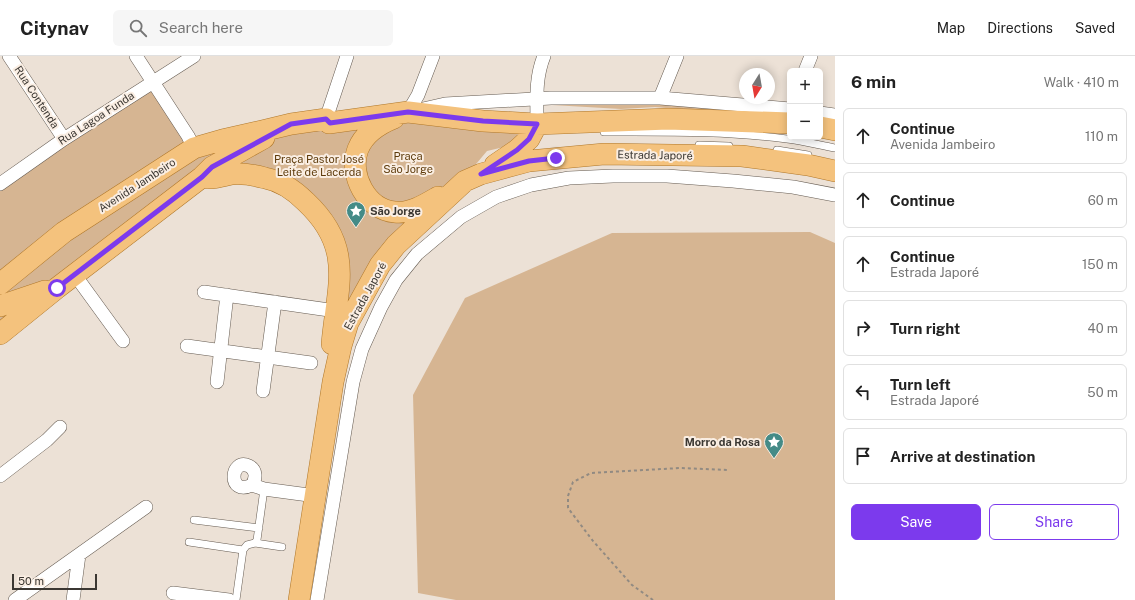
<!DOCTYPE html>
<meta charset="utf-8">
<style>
body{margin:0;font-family:"Public Sans",sans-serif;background:#f6f6f6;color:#222}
.controls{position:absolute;right:12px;top:12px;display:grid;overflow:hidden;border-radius:6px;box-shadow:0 2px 10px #0003}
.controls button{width:36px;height:36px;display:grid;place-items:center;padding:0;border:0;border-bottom:1px solid #e0e0e0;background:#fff;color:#222;font:20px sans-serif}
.compass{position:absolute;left:739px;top:12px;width:36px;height:36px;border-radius:50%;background:#fff;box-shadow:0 2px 10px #0003;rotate:191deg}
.scale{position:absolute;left:12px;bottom:10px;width:85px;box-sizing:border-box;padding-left:4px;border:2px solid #3b3732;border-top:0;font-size:11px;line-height:14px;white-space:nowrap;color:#3b3732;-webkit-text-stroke:3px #faeee3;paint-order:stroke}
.stop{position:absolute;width:12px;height:12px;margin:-9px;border:3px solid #7c3aed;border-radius:50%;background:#fff}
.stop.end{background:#7c3aed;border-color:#fff;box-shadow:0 1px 4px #0008}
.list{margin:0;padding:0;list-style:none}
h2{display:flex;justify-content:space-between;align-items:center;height:52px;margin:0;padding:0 16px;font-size:17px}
h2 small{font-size:13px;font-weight:400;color:#767676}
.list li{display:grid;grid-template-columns:26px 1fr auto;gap:12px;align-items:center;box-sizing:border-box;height:56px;margin:0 8px 8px;padding:0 8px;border:1px solid #e0e0e0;border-radius:6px}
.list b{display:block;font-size:15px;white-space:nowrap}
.list p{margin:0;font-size:13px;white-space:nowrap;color:#767676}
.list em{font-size:13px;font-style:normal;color:#767676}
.actions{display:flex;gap:8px;padding:12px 16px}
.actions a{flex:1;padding:9px 0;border:1px solid #7c3aed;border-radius:6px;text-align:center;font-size:14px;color:#7c3aed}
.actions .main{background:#7c3aed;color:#fff}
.icon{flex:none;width:22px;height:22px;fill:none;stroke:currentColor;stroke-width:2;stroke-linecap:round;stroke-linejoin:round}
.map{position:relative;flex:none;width:835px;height:544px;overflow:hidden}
header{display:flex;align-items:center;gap:24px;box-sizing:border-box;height:56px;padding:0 20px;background:#fff;border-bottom:1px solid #e0e0e0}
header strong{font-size:19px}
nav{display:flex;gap:22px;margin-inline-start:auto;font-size:14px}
.search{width:280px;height:36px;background:#f6f6f6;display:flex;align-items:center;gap:10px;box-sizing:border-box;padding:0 14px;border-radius:6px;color:#767676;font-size:15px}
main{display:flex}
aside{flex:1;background:#fff}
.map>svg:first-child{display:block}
.green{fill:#d6b592}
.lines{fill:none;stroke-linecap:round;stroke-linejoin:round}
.lane-casing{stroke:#655b51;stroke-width:8}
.street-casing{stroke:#655b51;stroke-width:14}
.primary-casing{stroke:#af772a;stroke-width:22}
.path{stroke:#918a82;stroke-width:2;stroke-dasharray:3 3;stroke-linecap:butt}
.lane{stroke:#fff;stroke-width:7}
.street{stroke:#fff;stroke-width:13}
.primary{stroke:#f4c27d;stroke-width:21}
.route{stroke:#7c3aed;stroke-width:5}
.labels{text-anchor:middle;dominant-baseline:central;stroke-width:4;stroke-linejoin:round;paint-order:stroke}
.street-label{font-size:11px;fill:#3b3732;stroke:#faeee3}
.park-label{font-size:11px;fill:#5d3a0a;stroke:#faeee3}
.poi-label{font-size:11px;font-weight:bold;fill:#3b3732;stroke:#faeee3;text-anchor:start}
</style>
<header>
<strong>Citynav</strong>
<div class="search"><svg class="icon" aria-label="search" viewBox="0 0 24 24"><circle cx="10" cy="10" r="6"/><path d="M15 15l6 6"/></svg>Search here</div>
<nav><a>Map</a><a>Directions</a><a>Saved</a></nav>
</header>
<main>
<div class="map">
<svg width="835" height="544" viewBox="0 0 835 544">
<rect width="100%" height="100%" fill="#ece1d6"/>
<path class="green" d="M152 26 197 98 378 60 523 76 504 91 487 95 340 270 333 192 308 152 224 113 0 277V128Z
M552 43 740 52 743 59 655 51 621 53 552 49Z
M810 176 835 187V544H456L418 537 413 339 465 242 612 177Z"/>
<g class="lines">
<defs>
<path id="lane" d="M604 76C665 76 727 75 787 83 803 85 819 89 835 92
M699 89 729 90
M777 94 808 99
M194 464 259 472
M189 486 243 494
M255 487 282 491
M236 544 243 494 247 489 255 487 257 484 264 433"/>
<path id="street" d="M9 0 64 83
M136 0 188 80 194 92
M805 15 811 0
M660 42 677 0
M423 53 445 48 551 42H660L790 53
M408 56 418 39 433 0
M820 57 835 59
M326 63 347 0
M537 68C537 44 535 22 544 0
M0 128 64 83 194 0
M75 219 123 285
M204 236 336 255
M187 290 311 307
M217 326 227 239
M263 335 275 246
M0 420 47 384 60 371
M252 429C256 423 257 414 249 410 230 401 227 441 252 429L264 433 316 440
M173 537 229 544
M15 544 146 451
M73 544 79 499
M317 544 353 326 362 293 381 251 396 224 417 198 461 161 496 141 531 129 569 122 613 120H667L733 125 793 131 835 139"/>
<path id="primary" d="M394 62C379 68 364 78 358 93 348 119 367 154 395 156 410 158 426 148 438 141
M820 71 835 74
M495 109 517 94 529 83 537 68
M202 121C213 124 221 120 232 118 243 117 254 119 265 122 281 125 295 135 306 146 355 192 337 230 332 288
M0 228 64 176 194 92 222 84 262 75 291 68 326 63 329 67 408 56 483 65 537 68 668 63 790 67
M0 250 45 235
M0 278 57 232 202 121 212 111 264 82
M299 544 333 326 341 290 348 267 380 209 396 189 465 125 481 118 529 105 604 98 742 100 808 109 835 115"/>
</defs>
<use href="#lane" class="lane-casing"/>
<use href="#street" class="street-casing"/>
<use href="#primary" class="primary-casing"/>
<path class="path" d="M653 544 632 529 593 485 568 452V440L573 426 591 417 680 412 728 414"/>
<use href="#lane" class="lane"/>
<use href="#street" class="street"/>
<use href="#primary" class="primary"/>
</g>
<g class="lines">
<path class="route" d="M57 232 202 121 212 111 291 68 326 63 330 67 408 56 483 65 537 68 529 83 517 94 481 118 529 105 556 102"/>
</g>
<defs>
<symbol id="sight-pin" viewBox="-11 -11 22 30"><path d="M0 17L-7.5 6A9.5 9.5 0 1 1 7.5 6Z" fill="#448b87" stroke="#faeee3"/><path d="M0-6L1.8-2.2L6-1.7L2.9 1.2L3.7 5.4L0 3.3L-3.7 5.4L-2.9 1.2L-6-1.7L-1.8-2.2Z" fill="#fff"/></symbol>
</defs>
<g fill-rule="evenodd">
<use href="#sight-pin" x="345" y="144" width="22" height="30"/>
<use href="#sight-pin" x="763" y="375" width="22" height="30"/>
</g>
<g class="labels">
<g class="street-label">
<text transform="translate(37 41) rotate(57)">Rua Contenda</text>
<text transform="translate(96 62) rotate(-33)">Rua Lagoa Funda</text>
<text transform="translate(655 99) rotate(1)">Estrada Japoré</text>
<text transform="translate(137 129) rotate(-33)">Avenida Jambeiro</text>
<text transform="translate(365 240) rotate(-61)">Estrada Japoré</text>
</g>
<g class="park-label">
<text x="408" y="100">Praça<tspan x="408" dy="13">São Jorge</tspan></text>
<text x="319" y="103">Praça Pastor José<tspan x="319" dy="13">Leite de Lacerda</tspan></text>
</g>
<g class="poi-label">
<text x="370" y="155">São Jorge</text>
<text x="760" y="386" text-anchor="end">Morro da Rosa</text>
</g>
</g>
</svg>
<div class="controls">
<button>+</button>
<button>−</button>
</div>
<svg class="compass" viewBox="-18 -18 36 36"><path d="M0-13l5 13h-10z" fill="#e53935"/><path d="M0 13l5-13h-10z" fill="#767676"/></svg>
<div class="scale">50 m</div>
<div class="stop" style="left:57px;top:232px"></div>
<div class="stop end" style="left:556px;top:102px"></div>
</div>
<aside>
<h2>6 min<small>Walk · 410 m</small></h2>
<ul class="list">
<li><svg class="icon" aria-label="ahead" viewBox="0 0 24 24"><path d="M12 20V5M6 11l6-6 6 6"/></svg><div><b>Continue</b><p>Avenida Jambeiro</p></div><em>110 m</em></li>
<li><svg class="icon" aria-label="ahead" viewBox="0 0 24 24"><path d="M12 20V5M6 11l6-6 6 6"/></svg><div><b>Continue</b></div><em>60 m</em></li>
<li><svg class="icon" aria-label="ahead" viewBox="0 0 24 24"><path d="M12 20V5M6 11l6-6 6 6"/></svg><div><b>Continue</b><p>Estrada Japoré</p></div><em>150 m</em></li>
<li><svg class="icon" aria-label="right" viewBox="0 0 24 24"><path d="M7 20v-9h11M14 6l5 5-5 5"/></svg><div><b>Turn right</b></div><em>40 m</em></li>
<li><svg class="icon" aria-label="left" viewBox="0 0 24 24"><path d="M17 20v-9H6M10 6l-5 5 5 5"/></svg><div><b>Turn left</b><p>Estrada Japoré</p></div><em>50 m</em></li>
<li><svg class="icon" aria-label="arrive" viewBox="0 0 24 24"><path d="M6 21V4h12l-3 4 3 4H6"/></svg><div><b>Arrive at destination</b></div></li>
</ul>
<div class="actions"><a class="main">Save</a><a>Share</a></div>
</aside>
</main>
